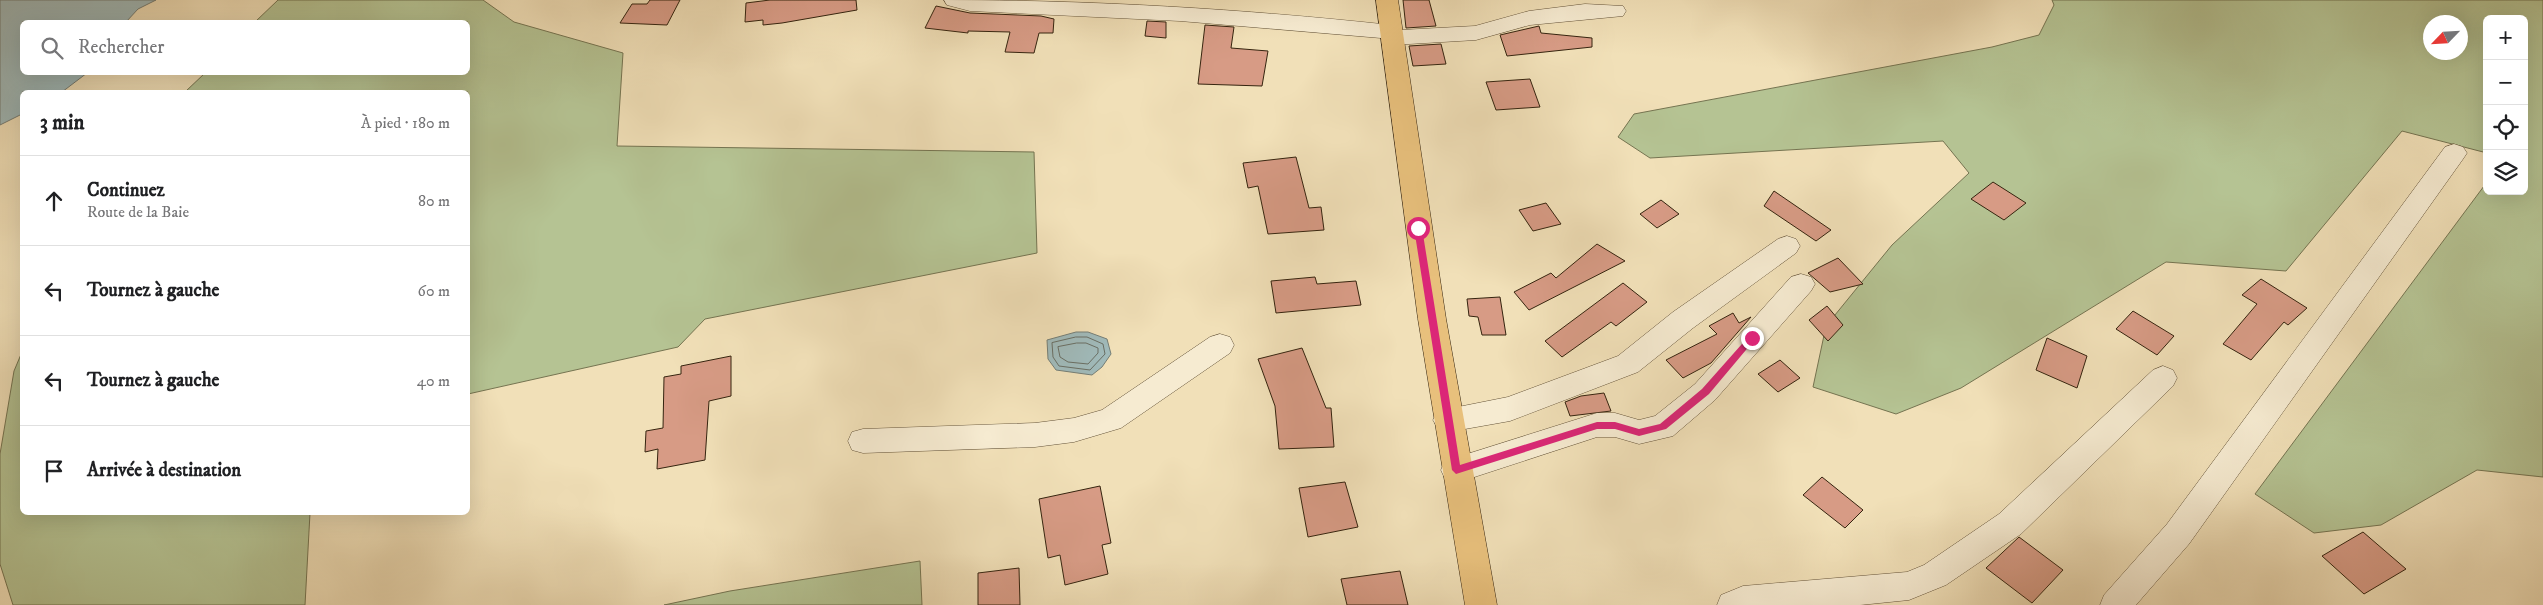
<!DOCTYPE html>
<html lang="fr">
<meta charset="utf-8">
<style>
body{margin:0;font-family:"IM FELL DW Pica",serif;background:#f6f6f6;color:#202124}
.controls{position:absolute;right:15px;top:15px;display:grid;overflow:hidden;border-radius:8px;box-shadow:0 5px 20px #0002}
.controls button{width:45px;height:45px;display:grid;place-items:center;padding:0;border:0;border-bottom:1px solid #e0e0e0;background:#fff;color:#202124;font:25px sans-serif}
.compass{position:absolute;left:2423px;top:15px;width:45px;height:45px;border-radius:50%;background:#fff;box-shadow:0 5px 20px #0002;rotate:245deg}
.stop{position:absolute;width:15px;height:15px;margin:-11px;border:4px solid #db2777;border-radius:50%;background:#fff}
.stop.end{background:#db2777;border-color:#fff;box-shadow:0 1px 5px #0008}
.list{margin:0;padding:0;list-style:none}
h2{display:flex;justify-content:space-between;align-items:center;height:65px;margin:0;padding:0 20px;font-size:21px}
h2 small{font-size:16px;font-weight:400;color:#757577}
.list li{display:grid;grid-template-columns:32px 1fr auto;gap:15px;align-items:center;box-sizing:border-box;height:90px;padding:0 20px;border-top:1px solid #e0e0e0}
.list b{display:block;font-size:19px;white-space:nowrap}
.list p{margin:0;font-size:16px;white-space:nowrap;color:#757577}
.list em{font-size:16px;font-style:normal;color:#757577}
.icon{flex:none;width:28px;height:28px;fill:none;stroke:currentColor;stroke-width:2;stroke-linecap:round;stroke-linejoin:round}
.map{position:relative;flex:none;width:2543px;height:605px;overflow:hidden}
.search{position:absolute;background:#fff;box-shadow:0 5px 20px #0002;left:20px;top:20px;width:450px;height:55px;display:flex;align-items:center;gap:12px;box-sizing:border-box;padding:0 18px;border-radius:8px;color:#757577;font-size:19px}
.panel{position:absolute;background:#fff;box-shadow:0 5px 20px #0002;left:20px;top:90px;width:450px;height:425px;border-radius:8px}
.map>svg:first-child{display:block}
.green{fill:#b5c393;stroke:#757451;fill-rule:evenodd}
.water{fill:#a0baba;stroke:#757e76}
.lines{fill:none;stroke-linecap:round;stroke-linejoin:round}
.shore{stroke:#6a6f64;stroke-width:1}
.building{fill:#d79b85;stroke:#35240f}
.minor-casing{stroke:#645339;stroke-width:1}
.major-casing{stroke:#35240f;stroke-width:1}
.minor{fill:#f6ebd1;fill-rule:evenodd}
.major{fill:#e8c07c;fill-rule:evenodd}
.route{fill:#db2777}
</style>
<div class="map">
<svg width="2543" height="605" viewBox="0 0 2543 605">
<rect width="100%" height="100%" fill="#f1e0b8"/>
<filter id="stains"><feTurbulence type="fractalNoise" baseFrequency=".004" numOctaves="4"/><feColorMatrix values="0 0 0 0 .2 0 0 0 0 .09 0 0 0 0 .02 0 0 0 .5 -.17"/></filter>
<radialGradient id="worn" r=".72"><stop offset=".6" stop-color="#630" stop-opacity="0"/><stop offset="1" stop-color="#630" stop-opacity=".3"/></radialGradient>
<path class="green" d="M278 0H483L514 22 623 53 617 146 1034 152 1037 253 705 319 678 347 468 394V92H185L205 73 468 72V22H255Z
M2052 0H2543V477L2477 470 2381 525 2314 533 2255 494 2487 182V191H2524V19H2487V153L2402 131 2286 271 2166 262 1961 388 1896 414 1813 387 1826 326 1892 245 1969 173 1943 141 1650 158 1618 137 1634 114 1992 47 2039 35 2054 5ZM2430 22H2460V52H2430Z
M22 352V512L310 513 305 605H13L0 564V454L14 371Z
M920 561 922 605H664L730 591Z"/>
<path class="water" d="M0 0H156L138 9 126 22H22V72L87 73 62 92H22V114L0 125Z
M1076 332H1088L1107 339 1111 354 1102 367 1092 375 1056 370 1048 359 1047 340Z"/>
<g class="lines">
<path class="shore" d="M1076 337H1087L1103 344 1105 354 1090 370 1059 366 1053 357 1052 343Z
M1077 343H1086L1098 348V353L1088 364 1068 362 1060 357 1058 347Z"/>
</g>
<path class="building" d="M650 0H680L667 25 620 23 632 4H647Z
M770 0H856L857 10 782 23 763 25V20L745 22 746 3Z
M1403 0H1429L1436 26 1406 28Z
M936 6 970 13 1041 16 1054 19 1053 33H1039L1034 53 1005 52 1010 32 968 31V33L925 28Z
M1147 21 1166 22V38L1145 36Z
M1205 25 1234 27 1231 48 1268 51 1262 86 1198 84Z
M1539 26 1541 33 1592 38V47L1507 56 1500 35Z
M1441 44 1446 64 1413 66 1409 46Z
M1530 79 1540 107 1496 110 1486 82Z
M1296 157 1309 208 1321 207 1324 230 1268 234 1258 186 1248 188 1243 163Z
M1993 182 2026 203 2004 220 1971 199Z
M1774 191 1831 230 1816 241 1764 206Z
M1661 200 1679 214 1657 228 1640 214Z
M1546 203 1561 224 1533 231 1519 210Z
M1597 244 1625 261 1529 310 1514 292 1551 273 1556 278Z
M1838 258 1863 284 1830 292 1808 273Z
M1315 277 1317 284 1356 281 1361 305 1276 313 1271 281Z
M2261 279 2307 308 2288 325 2284 322 2251 360 2223 344 2257 304 2242 295Z
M1623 283 1647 302 1616 326 1611 322 1562 357 1545 341Z
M1500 297 1506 335H1482L1478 317 1469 316 1467 299Z
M1827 306 1843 325 1828 341 1809 320Z
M2133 311 2174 336 2157 355 2116 329Z
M1733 313 1739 323 1751 317 1711 363 1683 378 1666 360 1717 334 1709 326Z
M2047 338 2087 356 2077 388 2036 370Z
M1302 348 1326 408H1331L1334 447 1279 449 1275 406 1258 359Z
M731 356V396L709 401 705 460 657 469 658 449 645 452 646 431 663 428 664 377 681 374V366Z
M1780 360 1800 378 1778 392 1758 374Z
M1604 393 1611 411 1570 416 1565 402 1581 396Z
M1822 477 1863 510 1845 528 1803 495Z
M1345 482 1358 527 1308 537 1299 488Z
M1100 486 1111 543 1102 545 1108 574 1065 585 1060 555 1048 558 1039 499Z
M2363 532 2406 569 2364 594 2322 556Z
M2019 537 2063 570 2032 603 1986 568Z
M1019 568 1020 605H978V573Z
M1400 571 1408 605H1347L1341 579Z"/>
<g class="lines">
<defs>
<path id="minor" d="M944 0C1094 0 1242 9 1391 25L1399 27 1401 30 1475 26 1529 11 1585 4 1623 6 1626 11 1623 16 1530 25 1476 40 1392 45 1384 43 1381 38 1180 21 970 11 947 5Z
M2454 144 2463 147 2467 153 2463 159 2189 544 2136 605H2100L2104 595 2167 524 2445 147Z
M1787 236 1796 239 1800 246 1796 253 1693 328 1638 372 1510 421 1448 432 1438 429 1433 420 1438 411 1508 397 1618 356 1673 312 1778 239Z
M1801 274 1811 277 1815 284 1811 291 1715 400 1673 436 1639 444 1615 437H1597L1456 483 1445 479 1441 470 1445 461 1597 413H1615L1639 420 1655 416 1695 384 1791 277Z
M1220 334 1230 337 1234 345 1230 353 1121 428 1074 442 1035 447 863 453 852 450 848 441 852 432 863 429 1035 423 1074 418 1102 410 1210 337Z
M2163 366 2173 370 2177 378 2173 386 2021 534 1946 585 1909 600 1860 605H1717L1721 595 1743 586 1907 572 1924 565 1999 514 2153 370Z"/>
<path id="major" d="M1376 0H1398L1446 319 1497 605H1465L1418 319Z"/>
</defs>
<use href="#minor" class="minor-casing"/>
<use href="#major" class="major-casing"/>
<use href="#minor" class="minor"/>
<use href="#major" class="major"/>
</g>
<path class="route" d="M1418 225 1422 228 1460 465 1597 422H1615L1639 429 1660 424 1702 389 1749 336 1752 335 1756 338 1709 394 1666 429 1639 436 1615 429H1597L1456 474 1452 470 1414 228Z"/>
<rect width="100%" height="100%" filter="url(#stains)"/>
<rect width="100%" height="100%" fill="url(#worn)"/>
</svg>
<div class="controls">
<button>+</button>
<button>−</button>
<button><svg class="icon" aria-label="locate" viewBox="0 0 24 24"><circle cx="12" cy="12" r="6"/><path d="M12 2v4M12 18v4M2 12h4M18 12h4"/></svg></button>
<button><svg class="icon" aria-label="layers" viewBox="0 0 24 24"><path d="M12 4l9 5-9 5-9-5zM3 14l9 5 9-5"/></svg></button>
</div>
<svg class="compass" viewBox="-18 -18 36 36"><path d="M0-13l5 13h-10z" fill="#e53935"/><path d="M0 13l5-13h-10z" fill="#757577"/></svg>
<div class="stop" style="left:1418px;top:228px"></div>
<div class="stop end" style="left:1752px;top:338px"></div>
<div class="search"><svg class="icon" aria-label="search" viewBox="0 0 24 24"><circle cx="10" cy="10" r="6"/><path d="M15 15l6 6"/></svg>Rechercher</div>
<section class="panel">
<h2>3 min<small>À pied · 180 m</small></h2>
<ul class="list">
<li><svg class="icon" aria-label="ahead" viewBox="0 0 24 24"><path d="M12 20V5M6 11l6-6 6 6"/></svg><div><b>Continuez</b><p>Route de la Baie</p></div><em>80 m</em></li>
<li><svg class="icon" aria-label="left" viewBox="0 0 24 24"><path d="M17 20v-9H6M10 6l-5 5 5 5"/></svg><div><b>Tournez à gauche</b></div><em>60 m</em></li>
<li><svg class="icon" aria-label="left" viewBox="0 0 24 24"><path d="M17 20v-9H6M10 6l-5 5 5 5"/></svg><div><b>Tournez à gauche</b></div><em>40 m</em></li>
<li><svg class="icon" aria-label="arrive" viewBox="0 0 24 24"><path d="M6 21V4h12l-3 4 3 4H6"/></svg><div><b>Arrivée à destination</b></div></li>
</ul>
</section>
</div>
